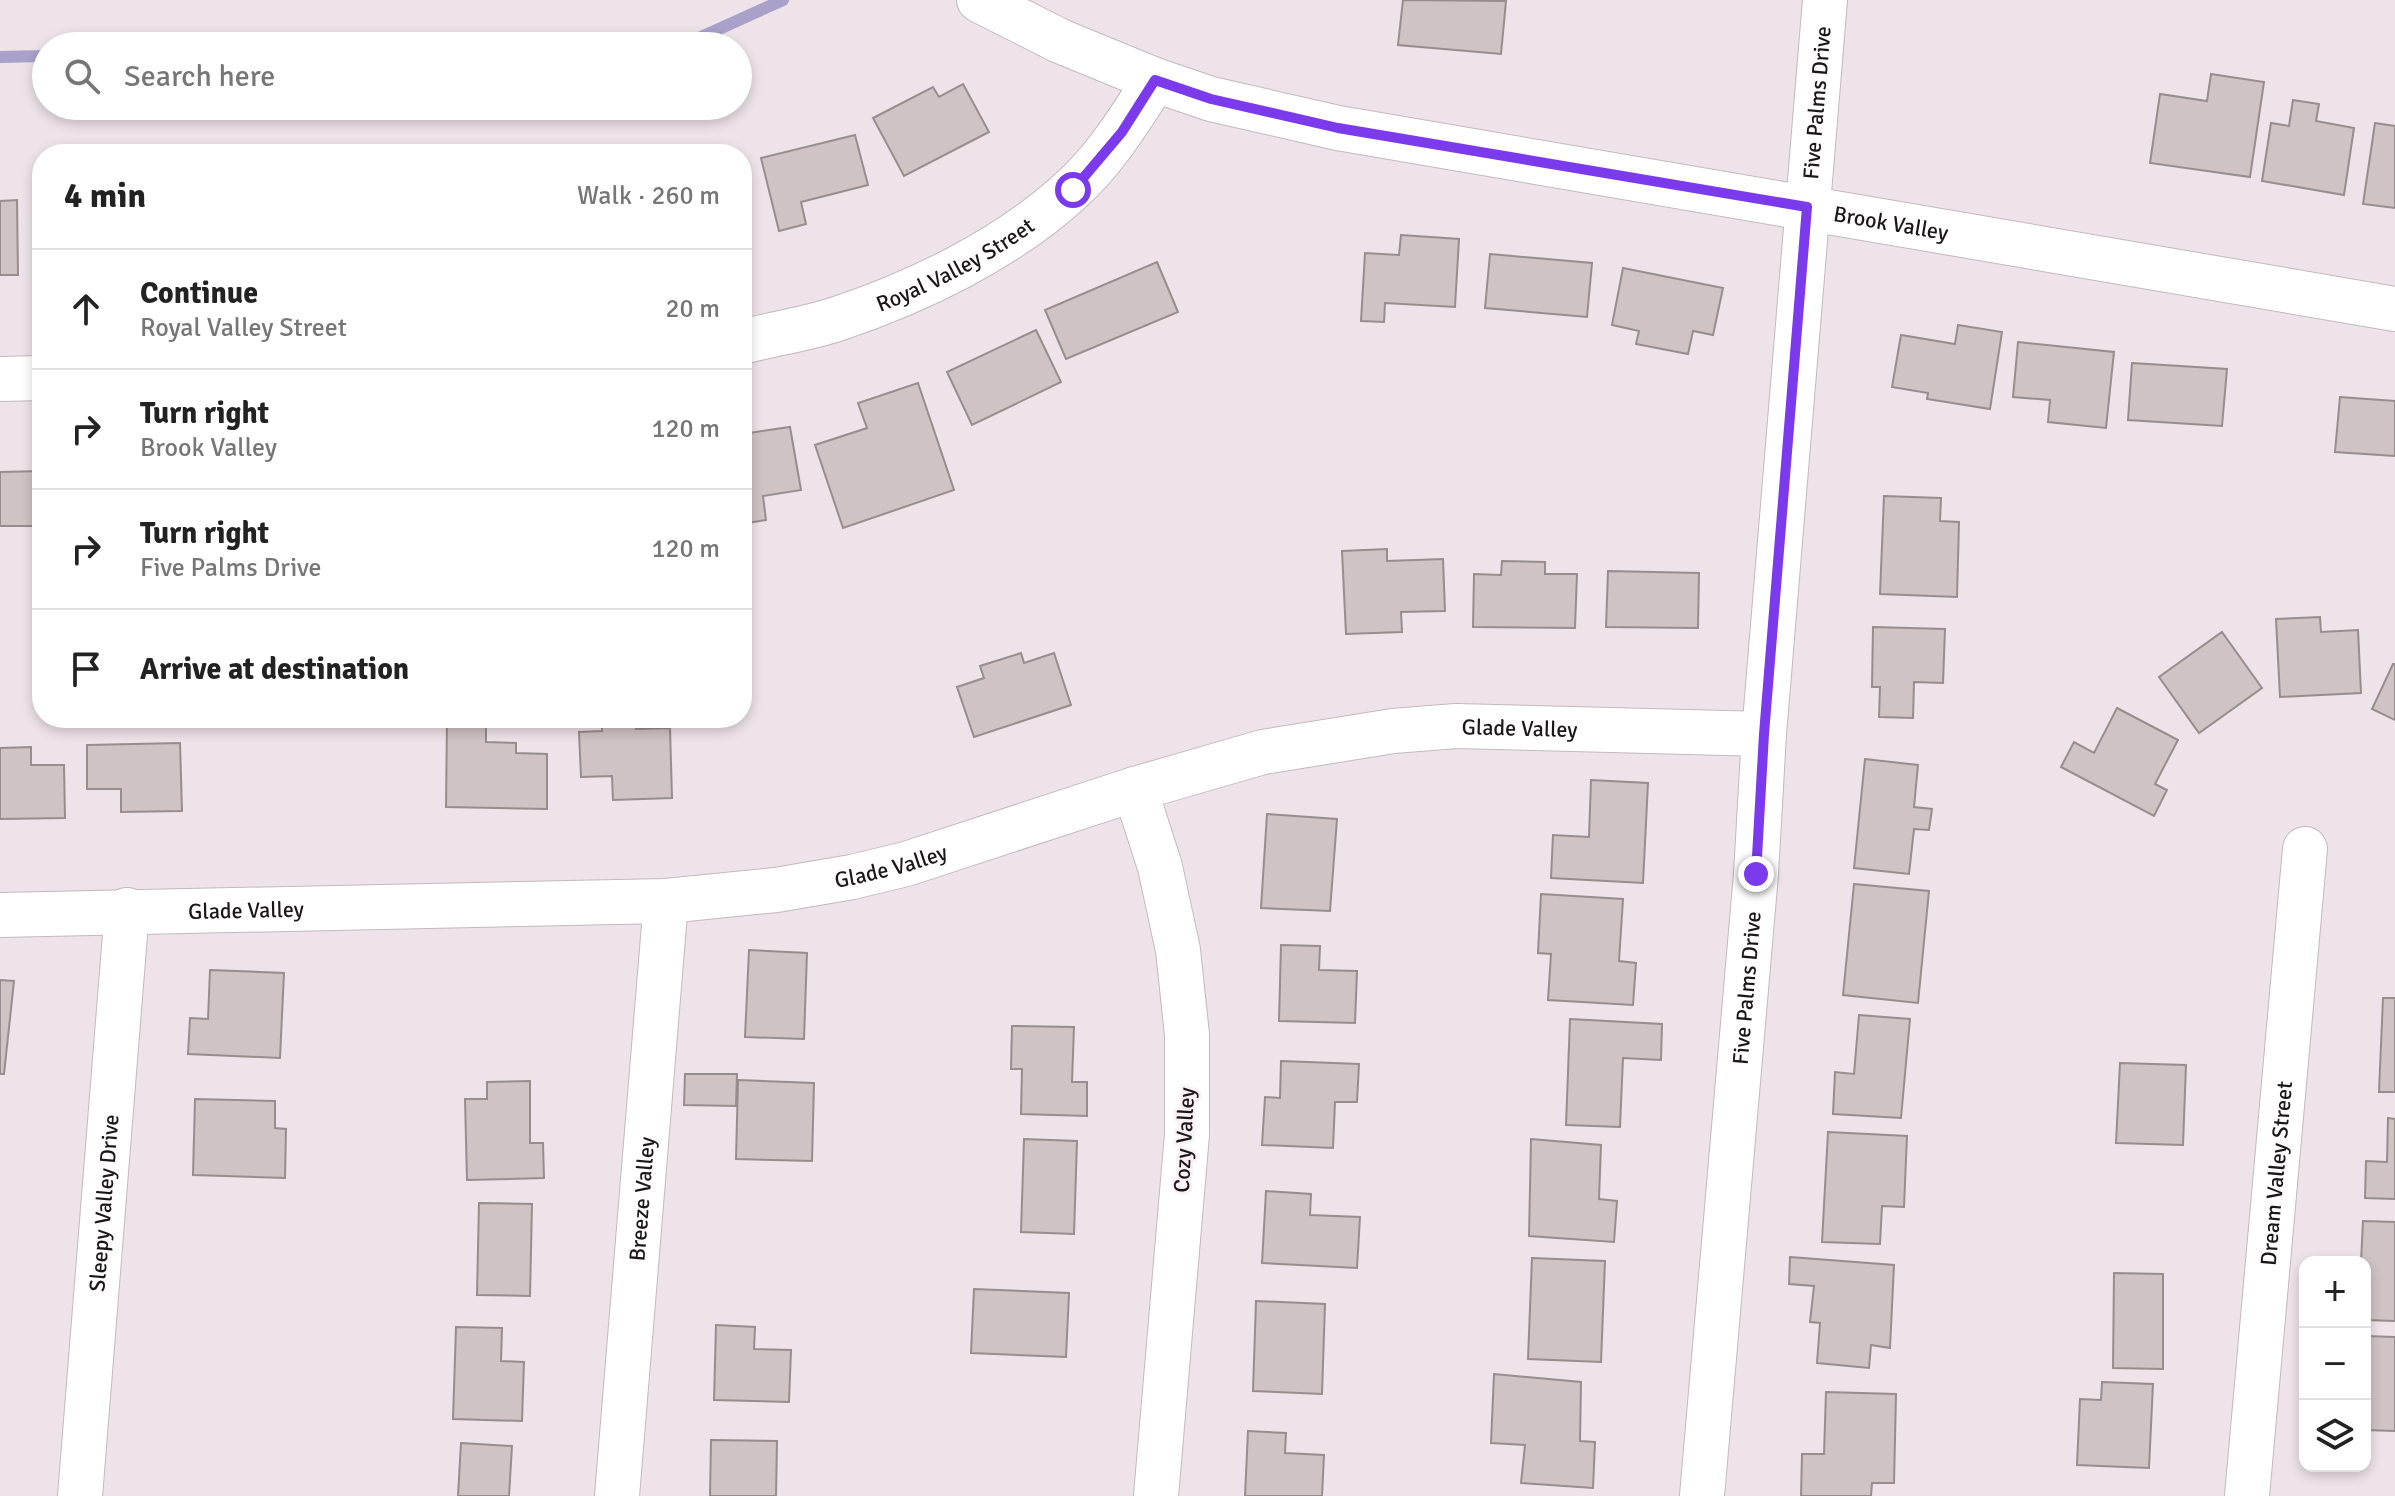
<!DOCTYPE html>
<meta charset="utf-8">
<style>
body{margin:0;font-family:Signika,sans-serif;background:#f6f6f6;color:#222}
.controls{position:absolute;right:24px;bottom:24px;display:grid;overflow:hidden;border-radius:16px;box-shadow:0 4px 12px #0003}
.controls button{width:72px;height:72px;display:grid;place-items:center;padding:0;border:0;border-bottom:2px solid #e0e0e0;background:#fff;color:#222;font:40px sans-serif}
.stop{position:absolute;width:24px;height:24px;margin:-18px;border:6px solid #7c3aed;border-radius:50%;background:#fff}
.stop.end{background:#7c3aed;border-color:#fff;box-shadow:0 2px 8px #0008}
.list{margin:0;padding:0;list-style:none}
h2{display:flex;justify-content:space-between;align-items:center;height:104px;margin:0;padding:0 32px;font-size:34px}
h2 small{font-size:26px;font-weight:400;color:#767676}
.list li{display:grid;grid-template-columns:52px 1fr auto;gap:24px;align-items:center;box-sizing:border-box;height:120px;padding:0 32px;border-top:2px solid #e0e0e0}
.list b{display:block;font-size:30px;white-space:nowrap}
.list p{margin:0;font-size:26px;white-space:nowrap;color:#767676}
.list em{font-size:26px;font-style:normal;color:#767676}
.icon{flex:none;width:44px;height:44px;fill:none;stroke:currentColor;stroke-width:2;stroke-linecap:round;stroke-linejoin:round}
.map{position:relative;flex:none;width:2395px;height:1496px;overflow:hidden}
.search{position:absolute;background:#fff;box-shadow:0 4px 12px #0003;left:32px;top:32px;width:720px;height:88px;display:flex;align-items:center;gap:20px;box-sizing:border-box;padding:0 28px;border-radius:44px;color:#767676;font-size:30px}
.panel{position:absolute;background:#fff;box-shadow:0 4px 12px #0003;left:32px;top:144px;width:720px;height:584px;border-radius:32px}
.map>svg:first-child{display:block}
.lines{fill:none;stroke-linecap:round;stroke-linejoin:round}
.stream{stroke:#a9a1ca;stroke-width:12}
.building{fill:#cfc3c3;stroke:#988d8d;stroke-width:2}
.minor-casing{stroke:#c3b9bd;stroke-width:46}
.minor{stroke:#fff;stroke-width:44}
.route{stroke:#7c3aed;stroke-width:10}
.labels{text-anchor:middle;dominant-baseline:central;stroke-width:6;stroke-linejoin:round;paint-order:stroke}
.street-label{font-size:22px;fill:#1b1719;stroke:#fbf0f5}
</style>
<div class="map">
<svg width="2395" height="1496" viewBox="0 0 2395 1496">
<rect width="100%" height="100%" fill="#ede3e8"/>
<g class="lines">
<path class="stream" d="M529 46 688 43 783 0
M0 57 46 56"/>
</g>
<path class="building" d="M1403 0 1506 1 1501 54 1398 45Z
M2211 74 2264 82 2250 177 2150 163 2160 94 2207 101Z
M963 84 989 132 904 176 873 118 933 87 939 97Z
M2293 100 2319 104 2316 121 2354 128 2344 195 2262 181 2271 123 2289 126Z
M2375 123 2395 126V208L2363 204Z
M855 135 868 185 801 202 806 224 779 231 761 158Z
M742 189 751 242 742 243Z
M17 200 18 275H0V201Z
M1401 235 1459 239 1455 307 1385 303 1384 322 1361 321 1365 253 1399 255Z
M1490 254 1592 263 1587 317 1485 308Z
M1157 262 1178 312 1066 359 1045 310Z
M1623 268 1723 288 1713 335 1693 331 1688 354 1636 344 1639 331 1612 325Z
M1958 325 2002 332 1990 409 1927 399 1928 393 1892 387 1901 335 1955 344Z
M1036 330 1061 382 972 425 947 372Z
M2018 342 2114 352 2106 428 2048 422 2050 400 2013 397Z
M2132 363 2227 369 2222 426 2128 420Z
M918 383 954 490 843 528 815 445 867 428 858 403Z
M2340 397 2395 401V456L2335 452Z
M790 427 801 490 763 496 766 520 742 524V434Z
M42 471V526H0V472Z
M1884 496 1941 498 1940 521 1959 522 1957 597 1880 594Z
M1387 549V561L1443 559 1445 611 1401 612 1402 632 1346 634 1342 551Z
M1502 561 1545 562V574H1577L1575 628 1473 627 1474 574 1501 575Z
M1608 571 1699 573 1698 628 1606 627Z
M2320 617 2321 632 2358 630 2361 693 2280 697 2276 619Z
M1873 627 1945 629 1943 683 1914 682 1913 718 1879 717 1880 687H1872Z
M2222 632 2262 688 2199 733 2159 677Z
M1021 653 1024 663 1054 653 1071 705 974 737 957 687 984 678 980 666Z
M2393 664H2395V720L2372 709Z
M2117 708 2178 740 2155 784 2167 790 2154 816 2061 767 2074 742 2094 753Z
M447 718 486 719V742L516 743V753L547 754V809L446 807Z
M602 718H635L636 729 670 728 672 798 613 800 612 776 581 777 579 732 602 731Z
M180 743 182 811 121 812V789H87V745Z
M31 747V765H64L65 818 0 819V748Z
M1865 759 1918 765 1914 807 1932 809 1929 830 1914 829 1909 874 1854 868Z
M1591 780 1648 783 1643 883 1551 878 1553 835 1589 837Z
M1267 814 1337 819 1330 911 1261 908Z
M1854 884 1929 891 1918 1003 1843 995Z
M1541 894 1623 899 1619 961 1636 963 1633 1005 1548 1000 1551 954 1538 953Z
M1281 945 1320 946 1319 970 1357 971 1355 1023 1279 1021Z
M749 950 807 953 804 1039 745 1037Z
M210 970 284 973 280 1058 188 1054 190 1018 208 1019Z
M0 980 14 981 4 1074H0Z
M2383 998H2395V1092H2379Z
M1859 1015 1910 1019 1901 1118 1833 1114 1835 1072 1854 1074Z
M1570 1019 1662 1024 1661 1060 1623 1058 1620 1127 1566 1125Z
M1012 1026 1074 1027 1072 1082H1087V1116L1021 1114 1022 1069H1011Z
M1281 1061 1359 1064 1357 1102H1335L1333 1148 1262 1145 1265 1097 1280 1098Z
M2120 1063 2186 1065 2183 1145 2116 1143Z
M685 1074H737L736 1106 684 1105Z
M738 1080 814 1083 812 1161 736 1159Z
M530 1081V1143H543L544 1178 467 1180 465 1099H487V1082Z
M195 1099 275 1101V1128L286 1129 285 1178 193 1175Z
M2388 1118 2395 1119V1199L2365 1198 2366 1161 2387 1162Z
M1828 1132 1907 1136 1904 1207 1882 1206 1880 1244 1822 1242Z
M1024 1139 1077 1141 1074 1234 1021 1232Z
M1531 1139 1601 1145 1599 1199 1617 1201 1614 1242 1529 1236Z
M1266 1191 1311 1194 1310 1215 1360 1217 1357 1268 1262 1263Z
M479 1203 532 1204 530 1296 477 1295Z
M2363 1221 2395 1222V1321L2365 1320V1262H2361Z
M1790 1257 1894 1265 1890 1348 1871 1345 1869 1368 1817 1363 1820 1323 1810 1322 1814 1286 1789 1284Z
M1532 1258 1605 1261 1601 1362 1528 1359Z
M2114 1273 2163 1274V1369L2113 1368Z
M974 1289 1069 1293 1066 1357 971 1353Z
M1256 1301 1325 1304 1322 1394 1253 1391Z
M716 1325 755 1327 754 1349 791 1350 789 1402 714 1400Z
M456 1327 502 1328 501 1361 524 1362 522 1421 453 1419Z
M2365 1336 2395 1337V1431L2365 1430Z
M1494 1374 1581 1382 1580 1441 1595 1442 1593 1488 1521 1483 1525 1445 1491 1443Z
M2102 1382 2153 1384 2149 1468 2077 1465 2080 1399 2101 1400Z
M1826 1392 1896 1394 1894 1483H1872L1871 1496H1801L1802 1454H1824Z
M1248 1431 1286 1433 1285 1453 1324 1455 1322 1496H1245Z
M711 1440 777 1441 776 1496H710Z
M461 1443 512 1446 509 1496H458Z"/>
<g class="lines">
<defs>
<g id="minor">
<path id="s1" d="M979 0 1060 41 1155 80 1211 99 1338 128 2395 309"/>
<path id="s2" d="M742 342C773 334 806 329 837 319 918 292 1007 249 1070 191 1105 160 1130 119 1155 80"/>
<path d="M0 379 42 378"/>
<path d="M1135 789 1160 867 1178 950 1187 1035V1134L1156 1496"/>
<path id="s3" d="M0 915 666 901 776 890 852 877 906 864 1135 789 1263 752 1393 731 1456 726 1764 734"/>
<path id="s4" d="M80 1496 127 910"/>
<path id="s5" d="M617 1496 666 901"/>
<path id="s6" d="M1702 1496 1756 874 1764 734 1825 0"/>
<path id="s7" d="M2247 1496 2305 849"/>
</g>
</defs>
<use href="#minor" class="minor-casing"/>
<use href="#minor" class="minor"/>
</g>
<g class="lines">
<path class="route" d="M1073 190 1122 132 1155 80 1211 99 1338 128 1807 207 1764 734 1756 874"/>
</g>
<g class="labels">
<g class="street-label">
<text stroke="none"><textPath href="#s6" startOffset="1398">Five Palms Drive</textPath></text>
<text stroke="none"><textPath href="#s1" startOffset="944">Brook Valley</textPath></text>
<text stroke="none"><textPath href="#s2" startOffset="228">Royal Valley Street</textPath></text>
<text stroke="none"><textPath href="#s3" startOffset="1542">Glade Valley</textPath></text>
<text stroke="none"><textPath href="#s3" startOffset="894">Glade Valley</textPath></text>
<text stroke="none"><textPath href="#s3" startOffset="246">Glade Valley</textPath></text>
<text stroke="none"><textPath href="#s6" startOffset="510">Five Palms Drive</textPath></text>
<text transform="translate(1184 1140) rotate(-87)">Cozy Valley</text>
<text stroke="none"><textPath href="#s7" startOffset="324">Dream Valley Street</textPath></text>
<text stroke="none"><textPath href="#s5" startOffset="298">Breeze Valley</textPath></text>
<text stroke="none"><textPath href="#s4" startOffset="294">Sleepy Valley Drive</textPath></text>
</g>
</g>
</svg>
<div class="controls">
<button>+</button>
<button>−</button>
<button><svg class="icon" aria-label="layers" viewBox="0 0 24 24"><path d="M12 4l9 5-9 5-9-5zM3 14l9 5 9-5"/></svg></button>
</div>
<div class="stop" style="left:1073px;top:190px"></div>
<div class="stop end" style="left:1756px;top:874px"></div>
<div class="search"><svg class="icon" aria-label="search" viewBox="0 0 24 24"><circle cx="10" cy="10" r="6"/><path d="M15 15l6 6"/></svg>Search here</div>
<section class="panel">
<h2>4 min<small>Walk · 260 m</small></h2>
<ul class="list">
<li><svg class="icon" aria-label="ahead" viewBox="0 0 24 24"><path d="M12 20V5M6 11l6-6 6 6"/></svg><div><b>Continue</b><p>Royal Valley Street</p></div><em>20 m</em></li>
<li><svg class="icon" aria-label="right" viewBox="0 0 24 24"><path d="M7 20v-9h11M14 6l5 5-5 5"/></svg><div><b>Turn right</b><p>Brook Valley</p></div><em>120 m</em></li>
<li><svg class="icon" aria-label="right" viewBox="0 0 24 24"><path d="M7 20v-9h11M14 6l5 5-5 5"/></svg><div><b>Turn right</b><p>Five Palms Drive</p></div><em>120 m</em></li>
<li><svg class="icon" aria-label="arrive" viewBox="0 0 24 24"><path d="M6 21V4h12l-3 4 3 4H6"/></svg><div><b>Arrive at destination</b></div></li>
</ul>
</section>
</div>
